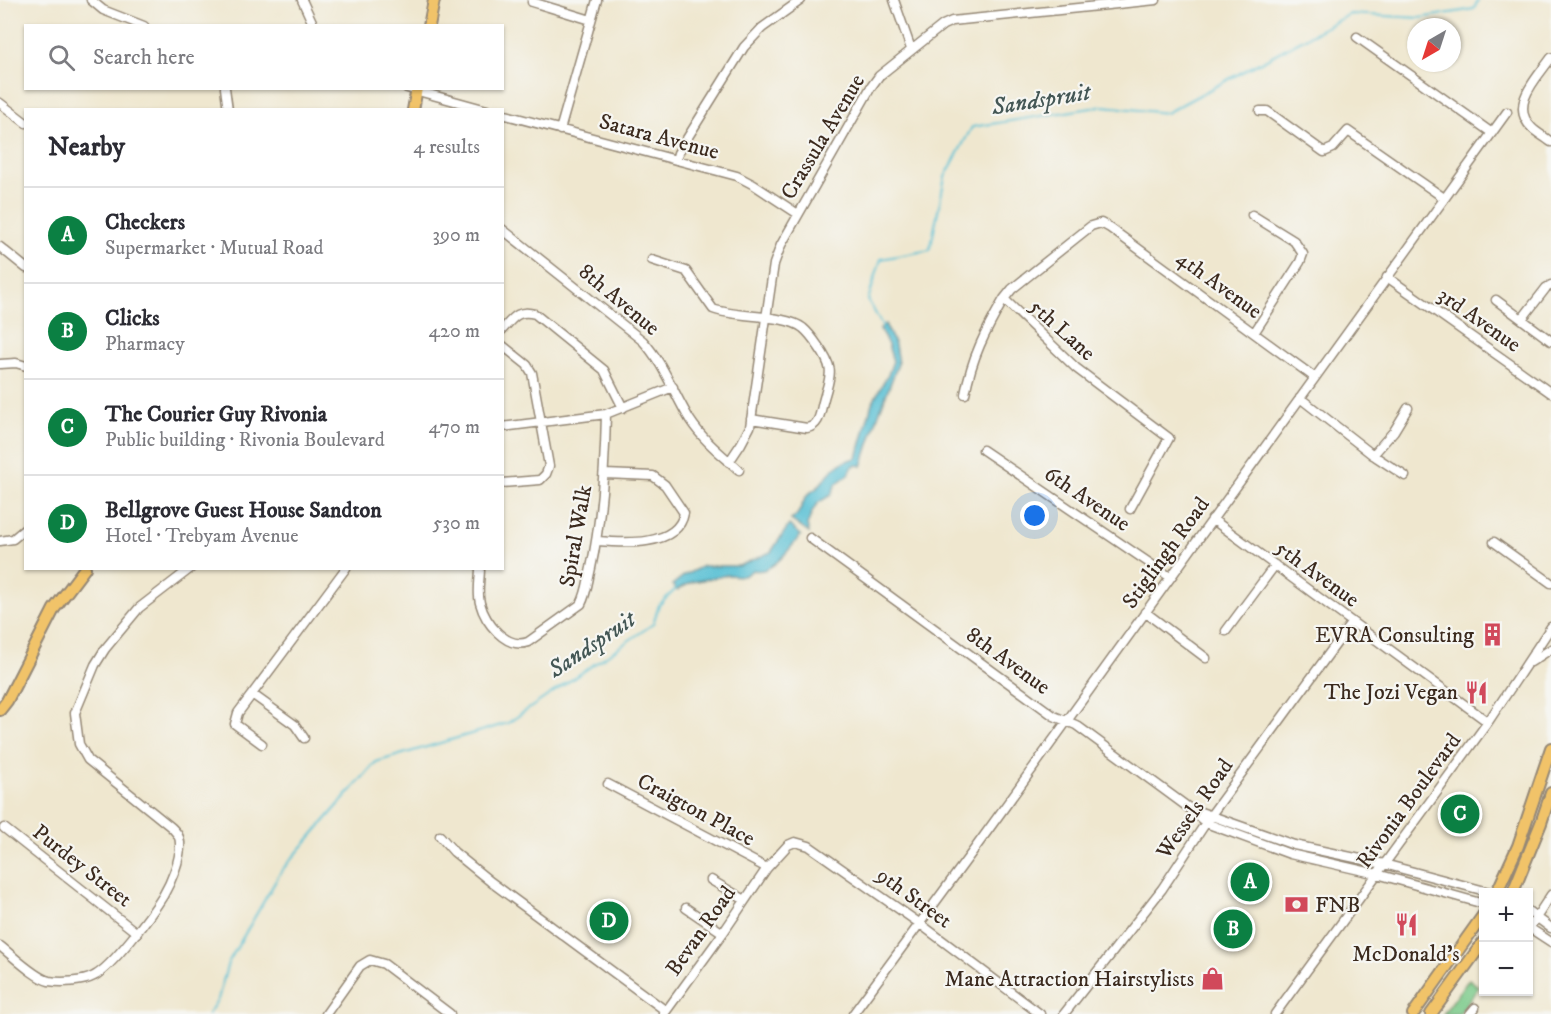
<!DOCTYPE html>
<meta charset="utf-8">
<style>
body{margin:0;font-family:"IM FELL DW Pica",serif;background:#f2f2f3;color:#2b2b33}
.controls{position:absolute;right:18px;bottom:18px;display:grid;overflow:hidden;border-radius:0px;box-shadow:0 2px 4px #0004}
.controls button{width:54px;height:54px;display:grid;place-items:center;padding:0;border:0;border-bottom:2px solid #e1e1e2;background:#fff;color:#2b2b33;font:30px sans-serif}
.compass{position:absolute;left:1407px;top:18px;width:54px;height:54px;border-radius:50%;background:#fff;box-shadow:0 2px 4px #0004;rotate:219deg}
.you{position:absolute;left:1035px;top:516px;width:21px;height:21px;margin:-15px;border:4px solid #fff;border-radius:50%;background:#1a73e8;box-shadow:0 0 0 9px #1a73e833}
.badge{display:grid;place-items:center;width:39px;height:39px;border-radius:50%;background:#0b8043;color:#fff;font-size:20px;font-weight:700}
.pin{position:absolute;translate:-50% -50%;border:3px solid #fff;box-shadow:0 2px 6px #0006}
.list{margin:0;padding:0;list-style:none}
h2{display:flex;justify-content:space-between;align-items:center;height:78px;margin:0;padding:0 24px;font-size:26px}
h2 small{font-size:20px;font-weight:400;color:#7c7c81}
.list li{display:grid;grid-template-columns:39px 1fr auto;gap:18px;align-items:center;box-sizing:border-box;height:96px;padding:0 24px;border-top:2px solid #e1e1e2}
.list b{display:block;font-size:22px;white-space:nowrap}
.list p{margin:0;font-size:20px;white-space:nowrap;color:#7c7c81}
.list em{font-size:20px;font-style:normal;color:#7c7c81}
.icon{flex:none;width:33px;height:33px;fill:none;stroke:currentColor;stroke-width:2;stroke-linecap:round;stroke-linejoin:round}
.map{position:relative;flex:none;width:1551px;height:1014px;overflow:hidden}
.search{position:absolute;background:#fff;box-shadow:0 2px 4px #0004;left:24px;top:24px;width:480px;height:66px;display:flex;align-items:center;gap:15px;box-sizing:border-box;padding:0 21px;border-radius:0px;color:#7c7c81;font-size:22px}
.panel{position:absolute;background:#fff;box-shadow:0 2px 4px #0004;left:24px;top:108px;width:480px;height:462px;border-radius:0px}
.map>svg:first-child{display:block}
.green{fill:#7cca8a;stroke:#5c7a54;stroke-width:1.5}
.water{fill:#58c0d4;stroke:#4a7579;stroke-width:1.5}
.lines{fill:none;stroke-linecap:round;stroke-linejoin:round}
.stream{stroke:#58c0d4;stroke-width:2}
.minor-casing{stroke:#958876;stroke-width:11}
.major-casing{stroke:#958876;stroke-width:14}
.minor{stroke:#fff;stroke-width:8}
.major{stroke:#f1c369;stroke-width:10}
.labels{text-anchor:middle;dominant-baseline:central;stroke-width:4.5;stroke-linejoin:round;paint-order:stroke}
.street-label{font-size:22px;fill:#3b2a1e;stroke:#f6f6f2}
.poi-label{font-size:22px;fill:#3b2a1e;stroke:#f6f6f2;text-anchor:end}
.water-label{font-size:24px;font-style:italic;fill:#445755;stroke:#f6f6f2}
</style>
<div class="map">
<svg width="1551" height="1014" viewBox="0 0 1551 1014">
<rect width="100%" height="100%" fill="#f6f6f2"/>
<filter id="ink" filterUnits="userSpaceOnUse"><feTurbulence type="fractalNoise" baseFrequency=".0167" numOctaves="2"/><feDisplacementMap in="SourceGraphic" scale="12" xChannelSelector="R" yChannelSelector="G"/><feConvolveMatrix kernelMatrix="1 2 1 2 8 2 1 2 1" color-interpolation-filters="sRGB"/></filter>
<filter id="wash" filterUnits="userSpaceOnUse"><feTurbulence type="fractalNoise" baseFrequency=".008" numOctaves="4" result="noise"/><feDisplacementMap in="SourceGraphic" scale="24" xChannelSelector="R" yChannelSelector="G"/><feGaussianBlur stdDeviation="1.35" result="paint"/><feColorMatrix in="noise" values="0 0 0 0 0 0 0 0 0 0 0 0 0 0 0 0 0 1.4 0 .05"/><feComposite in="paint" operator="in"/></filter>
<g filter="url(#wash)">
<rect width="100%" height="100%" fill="#efe7cf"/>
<path class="green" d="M1469 979 1479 987 1459 1014H1443Z"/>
<path class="water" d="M885 324 895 345 898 364 878 416 862 466 858 465 853 466 849 474 836 484 831 495 819 502 813 510 807 525 809 533 791 520C801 514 801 504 807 496 810 492 815 490 819 486 831 471 836 462 857 458L872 403 888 375 893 361 888 345 880 329Z
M789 525 801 535C790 547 773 575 753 570L744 576 727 575 692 582 677 590 672 585 685 575 703 566H739L771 552Z"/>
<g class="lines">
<path class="stream" d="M883 327 868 300 881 259 930 250 945 177 972 127 1104 106 1166 113 1350 14 1420 18 1474 9 1478 0
M208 1014 218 999 228 963 282 870 376 762 508 723 653 624 659 605 678 587"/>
</g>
</g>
<g filter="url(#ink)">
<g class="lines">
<defs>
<path id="minor" d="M91 0 103 10 144 26
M302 0 314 26
M894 0 911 49
M532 2 591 20
M1357 37 1492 133
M1551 58C1538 77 1508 105 1532 128 1537 133 1545 137 1551 142
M225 88 228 110
M407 88 487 110
M0 103 26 123
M1260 111H1267L1324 152 1333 148 1348 131 1444 198
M502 114 737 176 754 185 798 214
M560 130 597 0
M676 160 678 153 744 47 762 28 801 0
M1252 215 1294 241 1303 254 1300 262 1254 333
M502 229 643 341C664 364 674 394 690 420 703 440 721 454 739 470
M0 247 26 268
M652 260 686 271 713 309C736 318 785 314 803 328 809 333 814 340 818 346 836 371 830 375 823 402 820 413 820 425 807 428L751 419
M1387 277 1551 393
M1496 300 1551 341
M1522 319 1546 288 1551 285
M502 330C513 318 518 309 535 314L604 370 623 408
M502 345 527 365 532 373 549 466 546 474 540 480 502 483
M0 364 16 363 26 366
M965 394C972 357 985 332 1004 299
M1300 398 1373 455 1405 476
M502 427 606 414 673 387
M983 450 1170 577
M1373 455 1394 431 1408 408
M729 462 741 444 750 427 774 264 781 245 871 87 879 76 943 25 952 21 1156 0
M1130 509 1169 438 1076 368 1004 299 1012 289 1091 226 1101 223 1110 228 1314 377
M1212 519 1488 722
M810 538 1054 716 1076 725 1189 808 1206 823 1290 854 1377 874 1484 904
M0 541 13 539 25 529
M597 541C621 543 678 548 684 513L665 485 653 476 605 474
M1494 542 1551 583
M480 568C480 579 477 592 480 603 485 622 506 650 528 642L581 604C587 593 588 580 591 568 602 517 605 466 606 414
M1145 612 1206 658
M1226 631 1275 565
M1531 662 1551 649
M252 694 295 725 304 738
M262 744 235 724 238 713 346 568
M608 784 767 868
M1192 809 1294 845 1384 864 1489 892
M4 828 137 933
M440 836 454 852 491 882 666 1011
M711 880 745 900
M686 908 723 933
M1528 911 1551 928
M1528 927 1551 942
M1530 927 1551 895
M0 946C12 955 35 978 49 981 61 983 83 982 94 976 112 967 152 914 163 896 171 882 181 859 180 843 180 836 176 832 171 827L88 760 79 744 75 713 95 665 105 649 139 608 191 568
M326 1014 360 966 370 960 384 964 450 1014
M664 1014 723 933 767 868 788 845 795 842 809 846 919 923 1040 1014
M853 1014 973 851 1507 112
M1064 1014 1162 889 1211 815 1352 622
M1275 1014 1488 722 1551 627
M1470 1014 1475 1008"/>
<path id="major" d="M429 26 434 0
M413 110 417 88
M0 710 7 701 54 609 85 568
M1497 892 1518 846 1551 748
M1513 892 1541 823 1551 793
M1413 1014 1484 914
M1431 1014 1484 941"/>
</defs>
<use href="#minor" class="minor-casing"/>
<use href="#major" class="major-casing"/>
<use href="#minor" class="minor"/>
<use href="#major" class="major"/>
</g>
</g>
<defs>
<symbol id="building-bare" viewBox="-9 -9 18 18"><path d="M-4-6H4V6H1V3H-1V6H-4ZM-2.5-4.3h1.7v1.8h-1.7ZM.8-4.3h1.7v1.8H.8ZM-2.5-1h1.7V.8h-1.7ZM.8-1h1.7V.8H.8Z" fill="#d1495b" stroke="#f6f6f2" stroke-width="2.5" paint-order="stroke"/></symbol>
<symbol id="restaurant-bare" viewBox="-9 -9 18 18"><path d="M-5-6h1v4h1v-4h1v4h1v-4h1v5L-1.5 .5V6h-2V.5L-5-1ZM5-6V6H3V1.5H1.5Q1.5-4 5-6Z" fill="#d1495b" stroke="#f6f6f2" stroke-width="2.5" paint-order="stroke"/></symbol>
<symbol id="bank-bare" viewBox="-9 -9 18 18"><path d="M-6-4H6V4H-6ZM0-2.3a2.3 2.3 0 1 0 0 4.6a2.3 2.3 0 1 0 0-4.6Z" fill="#d1495b" stroke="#f6f6f2" stroke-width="2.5" paint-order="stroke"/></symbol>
<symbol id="shop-bare" viewBox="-9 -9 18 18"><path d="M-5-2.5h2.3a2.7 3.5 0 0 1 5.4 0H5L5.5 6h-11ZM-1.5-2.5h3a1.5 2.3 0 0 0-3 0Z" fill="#d1495b" stroke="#f6f6f2" stroke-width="2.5" paint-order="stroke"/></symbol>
</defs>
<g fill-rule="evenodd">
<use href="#building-bare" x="1476" y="618" width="33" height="33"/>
<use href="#restaurant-bare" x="1460" y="676" width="33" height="33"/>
<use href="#bank-bare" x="1280" y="888" width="33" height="33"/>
<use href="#restaurant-bare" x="1390" y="908" width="33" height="33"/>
<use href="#shop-bare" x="1196" y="962" width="33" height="33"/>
</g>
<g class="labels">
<g class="street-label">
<text transform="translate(659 137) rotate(15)">Satara Avenue</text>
<text transform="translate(823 137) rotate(-59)">Crassula Avenue</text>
<text transform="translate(1219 285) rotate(36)">4th Avenue</text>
<text transform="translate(619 300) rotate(40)">8th Avenue</text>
<text transform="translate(1479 320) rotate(35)">3rd Avenue</text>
<text transform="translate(1062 330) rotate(42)">5th Lane</text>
<text transform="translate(1087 499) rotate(34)">6th Avenue</text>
<text transform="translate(576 536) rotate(-80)">Spiral Walk</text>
<text transform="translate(1166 553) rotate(-54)">Stiglingh Road</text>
<text transform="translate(1317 574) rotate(36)">5th Avenue</text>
<text transform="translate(1008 661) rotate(36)">8th Avenue</text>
<text transform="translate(1409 801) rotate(-54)">Rivonia Boulevard</text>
<text transform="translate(1195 809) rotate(-55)">Wessels Road</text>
<text transform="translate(696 810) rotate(28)">Craigton Place</text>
<text transform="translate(82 866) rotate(38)">Purdey Street</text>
<text transform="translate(914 898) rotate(36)">9th Street</text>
<text transform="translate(701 931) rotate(-55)">Bevan Road</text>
</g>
<g class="poi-label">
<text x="1474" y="635">EVRA Consulting</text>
<text x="1458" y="692">The Jozi Vegan</text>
<text x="1315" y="905" text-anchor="start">FNB</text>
<text x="1406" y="954" text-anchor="middle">McDonald's</text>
<text x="1194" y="979">Mane Attraction Hairstylists</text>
</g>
<g class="water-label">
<text transform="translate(1041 100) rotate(-9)">Sandspruit</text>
<text transform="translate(592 645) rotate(-34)">Sandspruit</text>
</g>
</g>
</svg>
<div class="controls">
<button>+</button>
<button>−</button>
</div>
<svg class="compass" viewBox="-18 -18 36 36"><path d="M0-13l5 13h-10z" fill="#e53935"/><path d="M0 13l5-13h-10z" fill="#7c7c81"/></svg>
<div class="you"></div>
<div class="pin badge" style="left:1250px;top:882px">A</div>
<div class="pin badge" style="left:1233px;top:929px">B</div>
<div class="pin badge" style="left:1460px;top:814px">C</div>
<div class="pin badge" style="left:609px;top:921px">D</div>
<div class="search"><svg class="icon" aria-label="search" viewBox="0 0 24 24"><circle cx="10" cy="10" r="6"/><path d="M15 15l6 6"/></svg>Search here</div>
<section class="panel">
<h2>Nearby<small>4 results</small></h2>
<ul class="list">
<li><span class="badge">A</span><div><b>Checkers</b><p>Supermarket · Mutual Road</p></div><em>390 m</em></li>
<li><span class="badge">B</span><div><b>Clicks</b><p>Pharmacy</p></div><em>420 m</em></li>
<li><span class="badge">C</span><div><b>The Courier Guy Rivonia</b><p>Public building · Rivonia Boulevard</p></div><em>470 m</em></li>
<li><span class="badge">D</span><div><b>Bellgrove Guest House Sandton</b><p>Hotel · Trebyam Avenue</p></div><em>530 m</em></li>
</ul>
</section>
</div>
